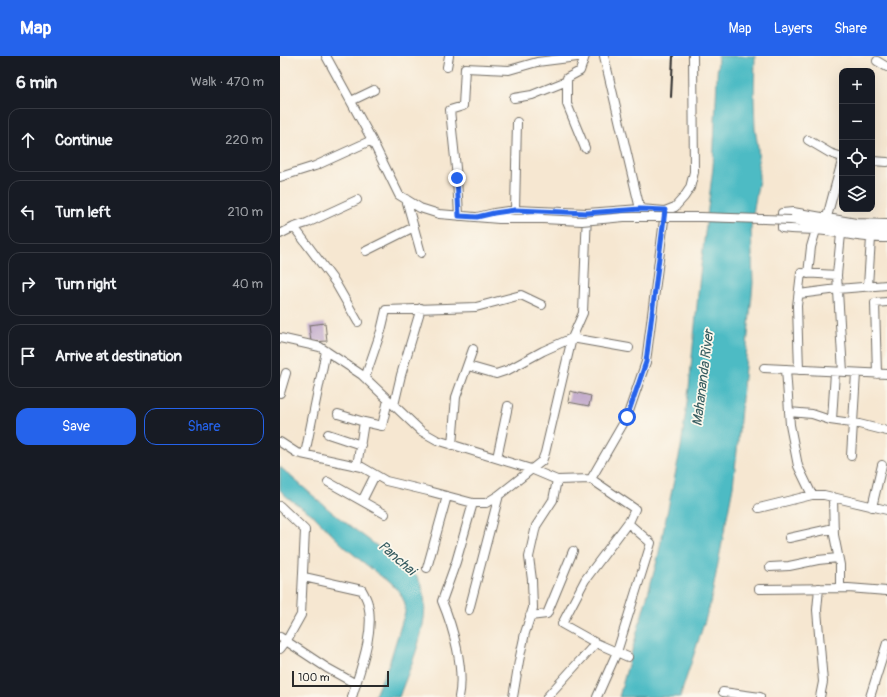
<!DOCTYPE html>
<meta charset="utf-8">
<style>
body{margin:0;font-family:Pangolin,sans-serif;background:#20242c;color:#f1f3f6}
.controls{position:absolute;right:12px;top:12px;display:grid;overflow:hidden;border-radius:8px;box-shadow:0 4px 16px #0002}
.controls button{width:36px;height:36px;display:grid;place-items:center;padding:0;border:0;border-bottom:1px solid #363941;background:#171b24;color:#f1f3f6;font:20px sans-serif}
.scale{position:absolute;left:12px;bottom:10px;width:97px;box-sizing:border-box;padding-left:4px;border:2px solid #2b2b2b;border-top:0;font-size:11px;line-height:14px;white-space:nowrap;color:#2b2b2b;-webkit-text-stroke:3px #fbf7ec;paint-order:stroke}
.stop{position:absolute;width:12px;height:12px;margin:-9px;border:3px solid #2563eb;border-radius:50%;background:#fff}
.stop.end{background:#2563eb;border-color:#fff;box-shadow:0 1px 4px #0008}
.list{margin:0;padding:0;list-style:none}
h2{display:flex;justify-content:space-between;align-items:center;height:52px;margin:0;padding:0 16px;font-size:17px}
h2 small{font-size:13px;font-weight:400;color:#9ea1a6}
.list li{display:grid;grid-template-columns:26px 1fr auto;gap:12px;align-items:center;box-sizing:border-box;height:64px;margin:0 8px 8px;padding:0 8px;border:1px solid #363941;border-radius:12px}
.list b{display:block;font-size:15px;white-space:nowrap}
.list em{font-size:13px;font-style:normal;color:#9ea1a6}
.actions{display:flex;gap:8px;padding:12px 16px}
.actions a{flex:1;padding:9px 0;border:1px solid #2563eb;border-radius:12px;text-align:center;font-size:14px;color:#2563eb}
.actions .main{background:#2563eb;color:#fff}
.icon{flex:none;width:22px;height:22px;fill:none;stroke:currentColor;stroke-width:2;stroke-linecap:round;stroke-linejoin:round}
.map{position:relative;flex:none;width:607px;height:641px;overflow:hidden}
header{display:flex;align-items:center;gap:24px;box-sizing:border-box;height:56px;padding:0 20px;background:#2563eb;color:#fff}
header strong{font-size:19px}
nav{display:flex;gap:22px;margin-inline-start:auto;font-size:14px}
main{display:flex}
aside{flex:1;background:#171b24}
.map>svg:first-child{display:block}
.water{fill:#4dbbc4;stroke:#3c7378}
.building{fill:#b99fc6}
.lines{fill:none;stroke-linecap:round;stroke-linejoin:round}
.minor-casing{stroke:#726d65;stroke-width:10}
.minor{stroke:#fff;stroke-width:8}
.rail{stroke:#2b2b2b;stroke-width:2}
.minor-bridge-casing{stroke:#726d65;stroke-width:10;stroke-linecap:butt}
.minor-bridge{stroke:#fff;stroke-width:8}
.route{stroke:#2563eb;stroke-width:5}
.labels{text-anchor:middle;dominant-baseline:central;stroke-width:3.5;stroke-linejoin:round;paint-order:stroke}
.water-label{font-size:14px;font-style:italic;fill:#375d61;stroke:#fbf7ec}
</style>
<header>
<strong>Map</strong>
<nav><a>Map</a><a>Layers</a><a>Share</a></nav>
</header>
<main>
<aside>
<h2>6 min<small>Walk · 470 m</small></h2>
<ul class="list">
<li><svg class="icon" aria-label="ahead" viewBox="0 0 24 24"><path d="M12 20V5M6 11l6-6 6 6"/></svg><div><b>Continue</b></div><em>220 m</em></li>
<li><svg class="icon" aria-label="left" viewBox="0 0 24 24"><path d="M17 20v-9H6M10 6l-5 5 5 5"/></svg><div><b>Turn left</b></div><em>210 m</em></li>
<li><svg class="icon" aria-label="right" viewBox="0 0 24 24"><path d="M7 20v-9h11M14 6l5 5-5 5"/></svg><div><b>Turn right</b></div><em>40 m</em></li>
<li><svg class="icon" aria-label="arrive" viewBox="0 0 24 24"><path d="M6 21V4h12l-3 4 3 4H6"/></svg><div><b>Arrive at destination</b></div></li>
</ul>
<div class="actions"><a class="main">Save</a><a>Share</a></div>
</aside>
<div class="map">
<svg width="607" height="641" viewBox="0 0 607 641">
<rect width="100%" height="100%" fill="#fbf7ec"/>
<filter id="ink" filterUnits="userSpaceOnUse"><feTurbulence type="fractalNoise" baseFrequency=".025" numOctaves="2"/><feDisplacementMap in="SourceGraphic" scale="8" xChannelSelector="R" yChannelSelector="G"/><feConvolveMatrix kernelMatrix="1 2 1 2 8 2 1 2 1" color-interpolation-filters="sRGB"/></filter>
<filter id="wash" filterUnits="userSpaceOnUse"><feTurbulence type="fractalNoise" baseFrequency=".012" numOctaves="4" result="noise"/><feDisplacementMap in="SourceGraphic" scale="16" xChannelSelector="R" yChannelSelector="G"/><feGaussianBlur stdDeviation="0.9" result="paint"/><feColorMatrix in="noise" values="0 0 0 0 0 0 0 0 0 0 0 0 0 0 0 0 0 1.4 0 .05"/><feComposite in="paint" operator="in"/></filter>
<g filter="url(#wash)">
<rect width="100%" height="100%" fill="#f6e7d1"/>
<path class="water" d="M438 0H475L474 44 475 73 478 91 479 123 471 171 473 227 457 395 453 430 430 549 400 641H339L377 505 401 391 409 332 420 218 433 111Z
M0 411 54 458 136 519C159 551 131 608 119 641H94L110 605 125 556V547L119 535C102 520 83 507 66 492 55 482 45 471 34 460 22 450 10 446 0 434Z"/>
<g id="blocks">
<path class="building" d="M45 267 47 285 31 286 29 269Z
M290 335 311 340 309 350 288 346Z"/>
</g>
</g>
<g filter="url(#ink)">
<use href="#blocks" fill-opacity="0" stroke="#726d65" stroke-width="1"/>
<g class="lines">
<defs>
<path id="minor" d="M46 0 92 84
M305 0 300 15 287 22V48L305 92
M324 0 360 153
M597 5 607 11
M167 11 169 0
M234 42 252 39 287 25
M71 45 94 34
M528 84 550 97 562 101
M592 105 607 106
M0 121 35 110 92 84 119 139 140 152 159 158 219 163H263
M126 143 141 197
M235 154 237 66
M179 160 177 122 170 54 183 50 185 12 229 14 257 6 305 0
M197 161 214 157 235 154 307 157 360 153 385 155 395 151 404 141 410 132 414 116 413 0
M547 161 562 105
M511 164 585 174H607
M607 168 576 167 513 156 502 157V172C514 174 525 173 536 174 560 176 583 183 607 182
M14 171 55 226 78 266
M0 178 14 171 27 167 77 144
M561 178 557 219 563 316
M86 195 134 171
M528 218 531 191 536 174
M588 230 591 182
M519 238 558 233 607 229
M0 282 40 291 82 319 141 375 157 384 251 413 277 424 311 423 355 453 350 464 305 524 282 568 316 587 348 601
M188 310 216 318 228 314 263 295 292 282 349 292
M484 312 607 318
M506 313 510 369 518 410 532 439
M519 314 517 250 521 217 557 219
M597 318 595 247 607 246
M85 322 101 275 106 254 196 251 241 239 262 249
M0 337 6 317
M114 349 121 319 141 252
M509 356 532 358 550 364 579 368 607 375
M58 358 84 366 102 370 108 344
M552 364 555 316
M48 378 81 389
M0 386 17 397 82 411 106 425 148 435 193 447H206L219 439 262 405 265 397 292 282 303 257 307 157
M172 389 176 341 193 293
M25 398 46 295
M571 400 576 317
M217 402 228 350
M77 410 84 366
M311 423 347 361 366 306 385 156
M48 426 105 458
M553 442 554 479 560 509V532
M82 445 95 419
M0 450 25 474 21 559 7 584 0 593
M592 451 602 409
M479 452 532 439H544L607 454
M509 482 554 472
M490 511 509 510 538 504 558 502
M147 512 167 440
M24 521 82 534C84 538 87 543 88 548 95 576 80 614 72 641
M539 532 537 554 543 626 540 641
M479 533 568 532 607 535
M189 554 219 439
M250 560 267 558 293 495
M0 581 47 612 76 628
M443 636 480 641
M179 641C185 613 173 571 162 545L176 506 193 447
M233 641 239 605 245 577 253 552 252 524 249 501 256 470 273 444 277 424
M267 641 316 587
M317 641 337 596 371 487 348 467
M590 641 607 587"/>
</defs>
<use href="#minor" class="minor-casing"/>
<use href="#minor" class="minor"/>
<path class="rail" d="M391 41 393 0"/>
<defs>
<path id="minor-bridge" d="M263 163 302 165 344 161H421L511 164"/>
</defs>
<use href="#minor-bridge" class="minor-bridge-casing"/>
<use href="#minor-bridge" class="minor-bridge"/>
</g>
</g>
<g class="lines" filter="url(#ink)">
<path class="route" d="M177 122 179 160 197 161 214 157 235 154 307 157 360 153 385 154 366 306 347 361"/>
</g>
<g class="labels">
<g class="water-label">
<text transform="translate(423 322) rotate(-83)">Mahananda River</text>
<text transform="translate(117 502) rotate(41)">Panchai</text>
</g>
</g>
</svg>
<div class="controls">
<button>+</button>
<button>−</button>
<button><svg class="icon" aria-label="locate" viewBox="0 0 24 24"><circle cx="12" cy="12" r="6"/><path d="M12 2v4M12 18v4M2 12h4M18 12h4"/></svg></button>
<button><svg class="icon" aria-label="layers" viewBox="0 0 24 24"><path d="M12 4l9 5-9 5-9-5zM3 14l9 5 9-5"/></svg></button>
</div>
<div class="scale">100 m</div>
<div class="stop" style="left:347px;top:361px"></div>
<div class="stop end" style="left:177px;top:122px"></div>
</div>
</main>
